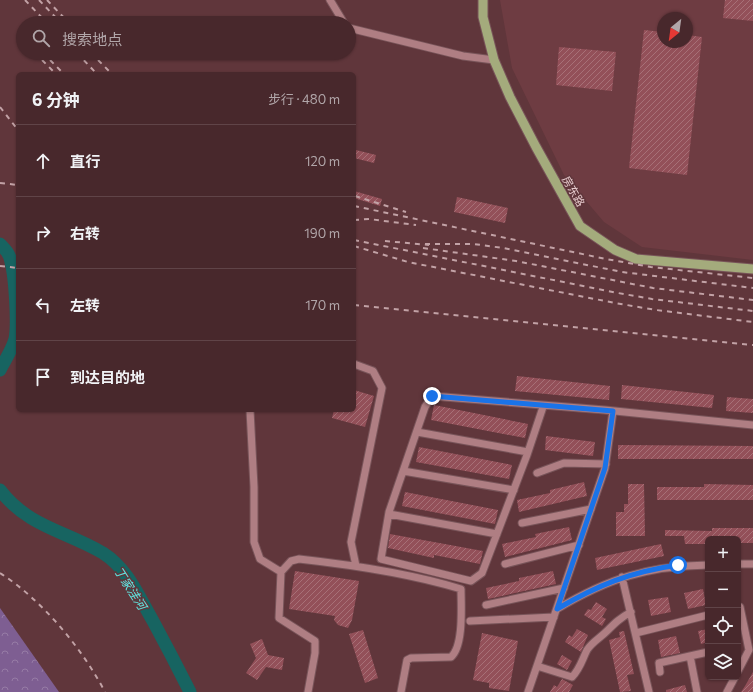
<!DOCTYPE html>
<html lang="zh">
<meta charset="utf-8">
<style>
body{margin:0;font-family:Commissioner,"Noto Sans SC",sans-serif;background:#4f3034;color:#f1f3f6}
.controls{position:absolute;right:12px;bottom:12px;display:grid;overflow:hidden;border-radius:6px;box-shadow:0 1px 3px #0004}
.controls button{width:36px;height:36px;display:grid;place-items:center;padding:0;border:0;border-bottom:1px solid #604448;background:#48282c;color:#f1f3f6;font:20px sans-serif}
.compass{position:absolute;left:657px;top:12px;width:36px;height:36px;border-radius:50%;background:#48282c;box-shadow:0 1px 3px #0004;rotate:209deg}
.stop{position:absolute;width:12px;height:12px;margin:-9px;border:3px solid #1a73e8;border-radius:50%;background:#fff}
.stop.end{background:#1a73e8;border-color:#fff;box-shadow:0 1px 4px #0008}
.list{margin:0;padding:0;list-style:none}
h2{display:flex;justify-content:space-between;align-items:center;height:52px;margin:0;padding:0 16px;font-size:17px}
h2 small{font-size:13px;font-weight:400;color:#b1a6a9}
.list li{display:grid;grid-template-columns:26px 1fr auto;gap:12px;align-items:center;box-sizing:border-box;height:72px;padding:0 16px;border-top:1px solid #604448}
.list b{display:block;font-size:15px;white-space:nowrap}
.list em{font-size:13px;font-style:normal;color:#b1a6a9}
.icon{flex:none;width:22px;height:22px;fill:none;stroke:currentColor;stroke-width:2;stroke-linecap:round;stroke-linejoin:round}
.map{position:relative;flex:none;width:753px;height:692px;overflow:hidden}
.search{position:absolute;background:#48282c;box-shadow:0 1px 3px #0004;left:16px;top:16px;width:340px;height:44px;display:flex;align-items:center;gap:10px;box-sizing:border-box;padding:0 14px;border-radius:22px;color:#b1a6a9;font-size:15px}
.panel{position:absolute;background:#48282c;box-shadow:0 1px 3px #0004;left:16px;top:72px;width:340px;height:340px;border-radius:6px}
.map>svg:first-child{display:block}
.built{fill:#6e3c42;fill-rule:evenodd}
.forest{fill:url(#forest-crowns)}
.lines{fill:none;stroke-linecap:round;stroke-linejoin:round}
.river{stroke:#176461;stroke-width:13}
.building{fill:url(#building-hatch)}
.minor-casing{stroke:#785459;stroke-width:9}
.major-casing{stroke:#785459;stroke-width:11}
.minor{stroke:#af7e83;stroke-width:7}
.major{stroke:#a4ab7c;stroke-width:9}
.rail{stroke:#c2a2a6;stroke-width:2;stroke-dasharray:5 5;stroke-linecap:butt}
.route{stroke:#1a73e8;stroke-width:5}
.labels{text-anchor:middle;dominant-baseline:central;stroke-width:3;stroke-linejoin:round;paint-order:stroke}
.street-label{font-size:11px;fill:#e6cacd;stroke:#60363b}
.water-label{font-size:12px;font-style:italic;fill:#60e9e4;stroke:#60363b}
</style>
<div class="map">
<svg width="753" height="692" viewBox="0 0 753 692">
<defs>
<pattern id="forest-crowns" width="20" height="18" patternUnits="userSpaceOnUse"><rect width="20" height="18" fill="#7e5e92"/><path d="M2 6a3 3 0 1 1 6 0M12 15a3 3 0 1 1 6 0" fill="none" stroke="#967ba5"/></pattern>
<pattern id="building-hatch" width="6" height="6" patternUnits="userSpaceOnUse"><rect width="6" height="6" fill="#935059"/><path d="M-1 1l2-2M0 6l6-6M5 7l2-2" fill="none" stroke="#a77077"/></pattern>
</defs>
<rect width="100%" height="100%" fill="#60363b"/>
<path class="built" d="M500 0H753V260L642 247 604 222 564 175 512 68ZM663 18H687V42H663Z"/>
<path class="forest" d="M0 608 59 692H0Z"/>
<g class="lines">
<path class="river" d="M0 244C5 249 10 254 11 262 15 277 18 324 15 339 12 350 5 360 0 370
M0 490C28 527 66 531 103 553 128 569 139 597 153 621 166 645 178 668 190 692"/>
</g>
<path class="building" d="M725 0H753V21L723 18Z
M644 30 663 32V42H687V35L702 37 687 175 629 168Z
M559 47 616 52 612 91 556 85Z
M356 150 376 155 374 163 354 158Z
M354 191 382 199 380 206 354 198Z
M457 197 508 208 505 223 454 212Z
M517 376 610 386 609 400 515 391Z
M622 385 714 395 712 408 621 399Z
M354 390 374 396 365 427 332 418 334 410H354Z
M727 397 753 399V413L726 411Z
M434 405 528 424 525 438 431 420Z
M546 436 595 442 593 456 545 450Z
M618 445 753 446V459H618Z
M419 447 512 465 509 479 416 462Z
M584 482 587 496 519 512 517 500 550 493V490Z
M628 484H644L645 536H616V512H624V504H628Z
M704 484 753 485V500H657V487H704Z
M405 492 498 510 495 524 402 506Z
M569 527 572 540 505 557 502 544 536 537 535 534Z
M712 528H753V543H738V539H708V544H685L684 536H665V530L712 531Z
M390 534 483 551 480 564 434 555V558L388 548Z
M661 544 664 556 597 570 595 558Z
M295 571 359 581 352 620 348 628 338 625 334 620 335 616 289 609Z
M553 571 556 584 488 599 486 588 519 581V578Z
M703 589 706 605 688 609 684 593Z
M668 597 671 612 651 616 648 600Z
M596 602 607 609 602 617 606 619 602 626 584 615 588 609 591 610Z
M577 629 588 635 581 652 565 642 569 635 572 637Z
M708 629V642L701 644 698 631Z
M363 630 378 678 365 683 349 634Z
M624 631 634 674 627 675 631 691 620 692 609 640 620 637 619 632Z
M482 633 518 641 509 691 489 688V683L473 680Z
M676 636 680 653 661 657 658 640Z
M262 639 268 655 284 658 282 670 266 667 257 680 246 673 256 658 250 644Z
M562 655 572 661 567 670 557 664Z
M753 672V692H741L745 686Z
M562 679 573 685 569 692H550L554 685 557 687Z
M685 685 687 692H666V690Z"/>
<g class="lines">
<defs>
<path id="minor" d="M330 0 344 23
M349 28 463 56 494 60
M354 364 373 371 382 388 351 542 356 566
M543 407 527 455 482 573 471 581 381 559 389 512 425 407 432 396 605 410 753 425
M250 410 254 487V542L260 559 281 572
M417 432 528 452
M403 471 514 490
M537 473 564 463 606 464
M389 514 497 534
M522 523 591 509
M505 564 579 545
M738 564H753
M622 577 649 692
M486 605 564 588
M738 608 740 607 749 650 738 671
M557 609C609 578 648 566 708 565
M470 621 554 617
M636 633 708 615
M537 666 572 677C580 669 582 660 587 650 592 642 600 638 607 631 615 623 620 618 631 612
M660 672 659 663 690 656
M308 692 315 653V641L279 618 281 572 291 561 299 559C353 565 409 573 461 589 461 605 464 646 451 657L411 658 407 660 401 692
M528 692 605 468 613 411
M697 692 690 656 708 652
M727 692 735 677"/>
<path id="major" d="M483 0V17L494 60 510 97 536 147 580 226 615 250 636 259 753 269"/>
</defs>
<use href="#minor" class="minor-casing"/>
<use href="#major" class="major-casing"/>
<use href="#minor" class="minor"/>
<use href="#major" class="major"/>
<path class="rail" d="M25 0 47 23
M39 0 61 23
M47 0 69 23
M35 53 56 74
M43 53 64 74
M77 53 97 74
M91 53 112 74
M0 107 18 130
M0 183 18 185
M355 196 406 212
M354 206 606 259 651 267 753 278
M354 220 369 219 416 225
M354 240 618 293 652 299 753 311
M385 241 429 245
M425 244H474L503 248 622 272 753 288
M354 246 408 262 615 303 656 310 753 322
M423 248 516 261 653 288 753 300
M0 266 18 268
M354 305 753 345
M0 573C42 600 82 648 105 692"/>
</g>
<g class="lines">
<path class="route" d="M432 396 613 411 605 468 557 609C598 585 630 572 678 565"/>
</g>
<g class="labels">
<g class="street-label">
<text transform="translate(574 191) rotate(60)">房东路</text>
</g>
<g class="water-label">
<text transform="translate(131 588) rotate(57)">丁家洼河</text>
</g>
</g>
</svg>
<div class="controls">
<button>+</button>
<button>−</button>
<button><svg class="icon" aria-label="locate" viewBox="0 0 24 24"><circle cx="12" cy="12" r="6"/><path d="M12 2v4M12 18v4M2 12h4M18 12h4"/></svg></button>
<button><svg class="icon" aria-label="layers" viewBox="0 0 24 24"><path d="M12 4l9 5-9 5-9-5zM3 14l9 5 9-5"/></svg></button>
</div>
<svg class="compass" viewBox="-18 -18 36 36"><path d="M0-13l5 13h-10z" fill="#e53935"/><path d="M0 13l5-13h-10z" fill="#b1a6a9"/></svg>
<div class="stop" style="left:678px;top:565px"></div>
<div class="stop end" style="left:432px;top:396px"></div>
<div class="search"><svg class="icon" aria-label="search" viewBox="0 0 24 24"><circle cx="10" cy="10" r="6"/><path d="M15 15l6 6"/></svg>搜索地点</div>
<section class="panel">
<h2>6 分钟<small>步行 · 480 m</small></h2>
<ul class="list">
<li><svg class="icon" aria-label="ahead" viewBox="0 0 24 24"><path d="M12 20V5M6 11l6-6 6 6"/></svg><div><b>直行</b></div><em>120 m</em></li>
<li><svg class="icon" aria-label="right" viewBox="0 0 24 24"><path d="M7 20v-9h11M14 6l5 5-5 5"/></svg><div><b>右转</b></div><em>190 m</em></li>
<li><svg class="icon" aria-label="left" viewBox="0 0 24 24"><path d="M17 20v-9H6M10 6l-5 5 5 5"/></svg><div><b>左转</b></div><em>170 m</em></li>
<li><svg class="icon" aria-label="arrive" viewBox="0 0 24 24"><path d="M6 21V4h12l-3 4 3 4H6"/></svg><div><b>到达目的地</b></div></li>
</ul>
</section>
</div>
